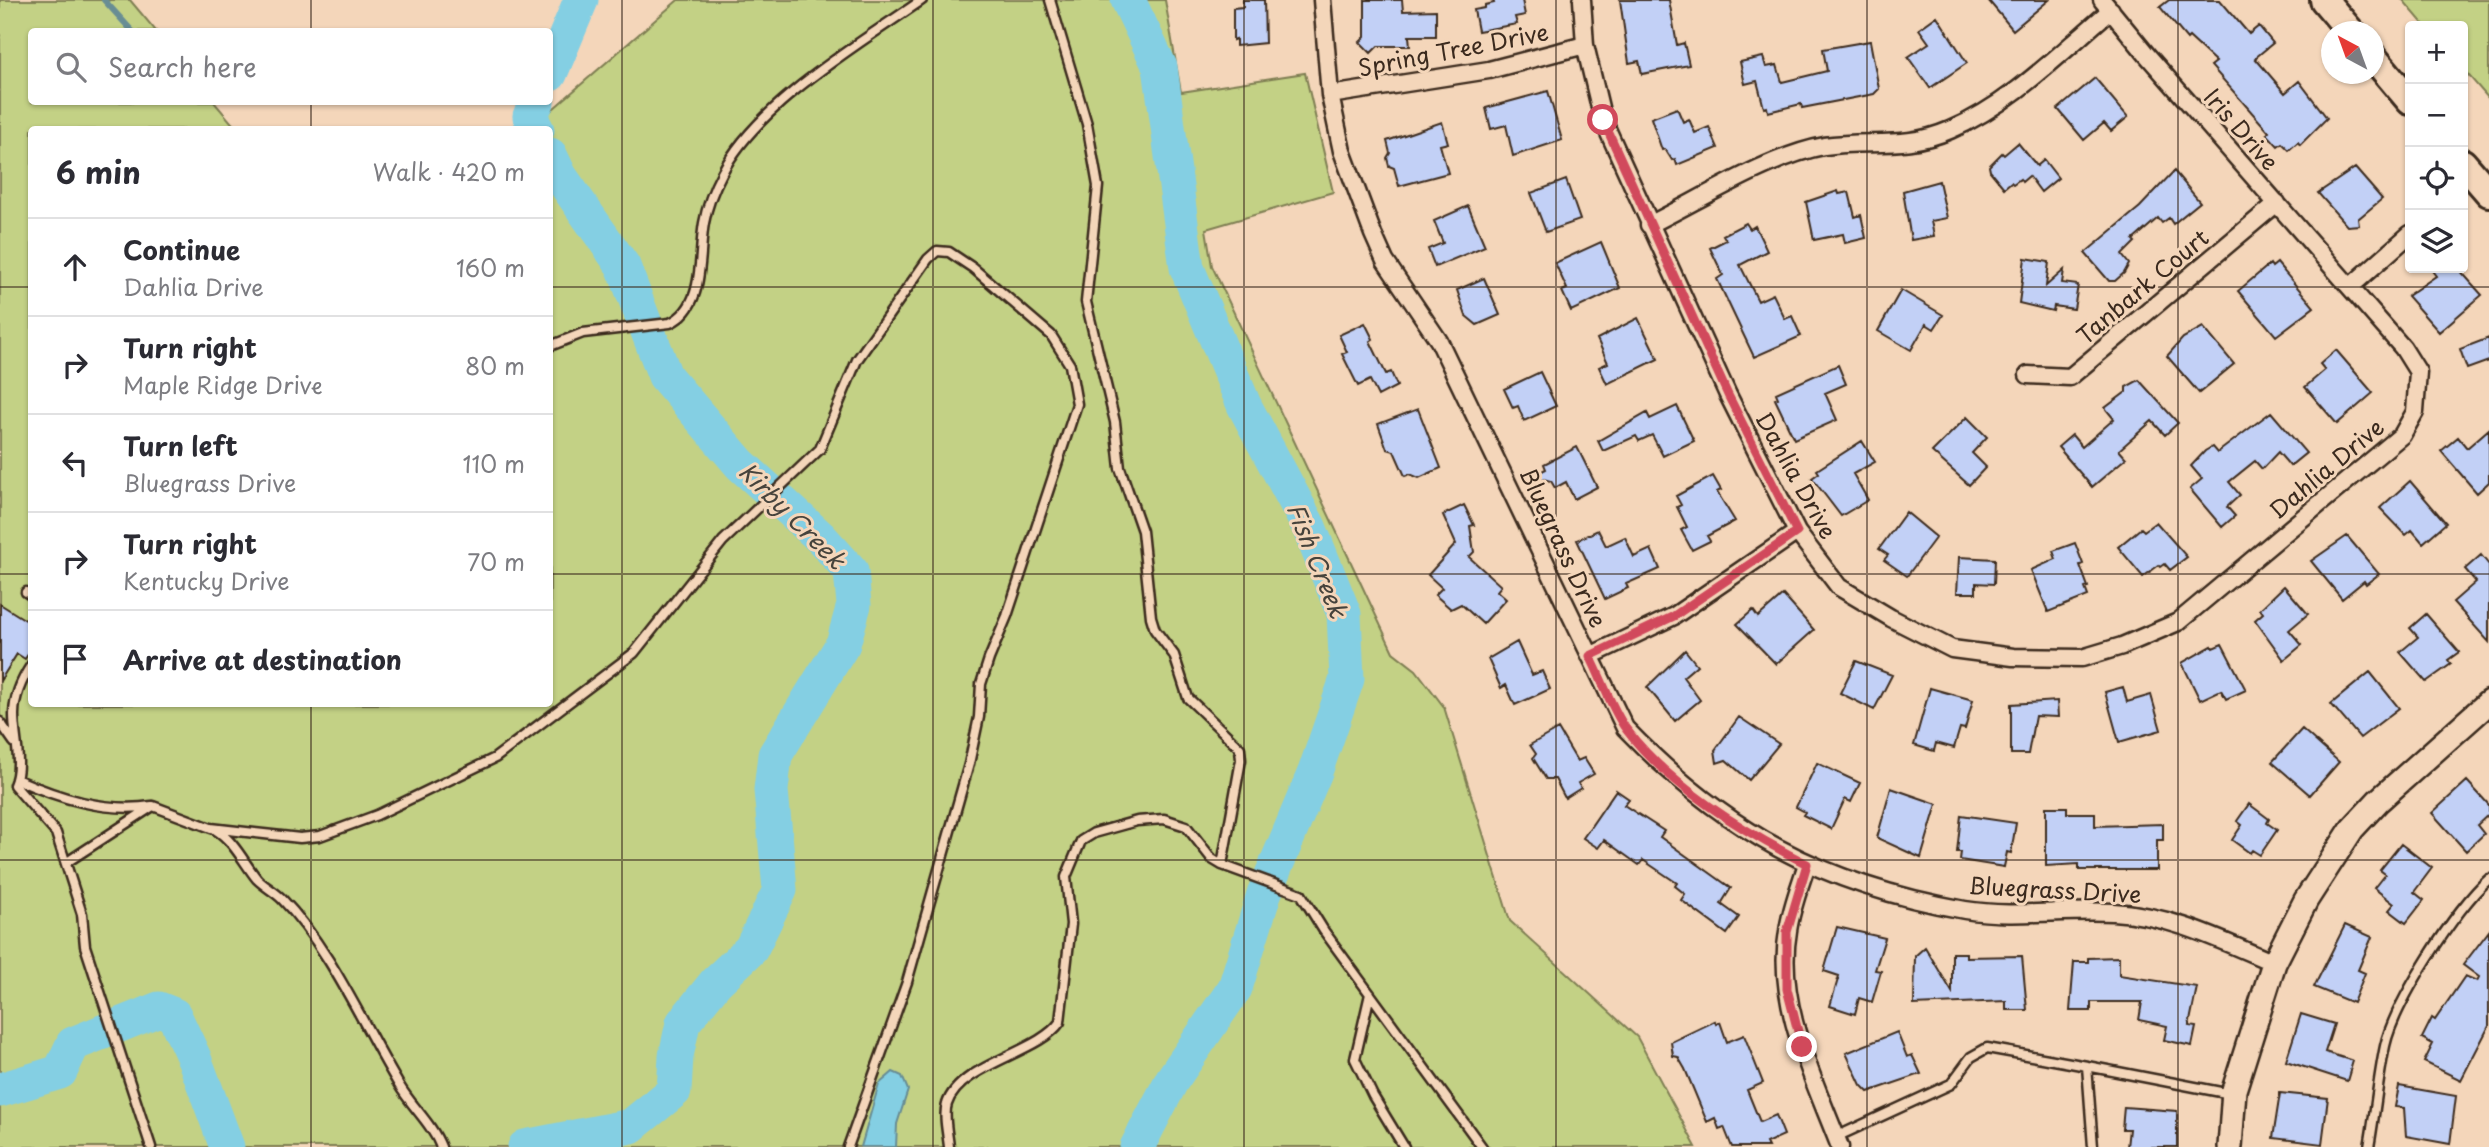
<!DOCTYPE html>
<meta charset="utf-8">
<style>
body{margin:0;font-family:"Playpen Sans",sans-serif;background:#f7f7f7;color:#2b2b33}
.controls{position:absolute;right:21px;top:21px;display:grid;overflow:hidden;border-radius:7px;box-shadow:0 2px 5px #0004}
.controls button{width:63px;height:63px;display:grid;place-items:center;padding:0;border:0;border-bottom:2px solid #e1e1e2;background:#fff;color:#2b2b33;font:35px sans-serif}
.compass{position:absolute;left:2321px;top:21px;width:63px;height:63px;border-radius:50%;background:#fff;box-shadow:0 2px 5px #0004;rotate:319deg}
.stop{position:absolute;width:21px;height:21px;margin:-16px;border:5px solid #d1495b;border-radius:50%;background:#fff}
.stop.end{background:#d1495b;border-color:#fff;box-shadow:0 2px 7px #0008}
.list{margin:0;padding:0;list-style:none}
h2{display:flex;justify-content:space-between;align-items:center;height:91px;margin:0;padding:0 28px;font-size:30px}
h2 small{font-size:23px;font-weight:400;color:#7c7c81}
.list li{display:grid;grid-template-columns:46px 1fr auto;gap:21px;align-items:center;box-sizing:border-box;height:98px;padding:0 28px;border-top:2px solid #e1e1e2}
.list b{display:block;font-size:26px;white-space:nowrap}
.list p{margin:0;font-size:23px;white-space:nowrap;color:#7c7c81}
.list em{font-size:23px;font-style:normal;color:#7c7c81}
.icon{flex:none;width:38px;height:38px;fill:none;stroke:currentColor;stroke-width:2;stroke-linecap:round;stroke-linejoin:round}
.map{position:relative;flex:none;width:2489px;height:1147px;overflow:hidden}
.search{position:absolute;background:#fff;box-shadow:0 2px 5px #0004;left:28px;top:28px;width:525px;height:77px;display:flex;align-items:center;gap:18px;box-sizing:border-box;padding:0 24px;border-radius:7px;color:#7c7c81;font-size:26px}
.panel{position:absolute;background:#fff;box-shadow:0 2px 5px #0004;left:28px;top:126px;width:525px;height:581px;border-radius:7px}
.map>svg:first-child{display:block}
.green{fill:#c3d185;stroke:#7f7e52;stroke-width:2}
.water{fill:#84cfe3;stroke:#678d94;stroke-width:2}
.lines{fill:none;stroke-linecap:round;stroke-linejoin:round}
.stream{stroke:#678d94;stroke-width:6}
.river{stroke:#84cfe3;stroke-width:35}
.building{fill:#c2d0f6;stroke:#3b2a1e;stroke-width:2}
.lane-casing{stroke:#3b2a1e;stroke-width:13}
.street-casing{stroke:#3b2a1e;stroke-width:21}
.secondary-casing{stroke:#3b2a1e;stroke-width:28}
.primary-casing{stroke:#3b2a1e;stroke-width:32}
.lane{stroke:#f4d6ba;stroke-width:8}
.street{stroke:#f4d6ba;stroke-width:16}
.secondary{stroke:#f4d6ba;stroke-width:23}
.primary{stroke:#f4d6ba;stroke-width:26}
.route{stroke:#d1495b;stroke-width:9}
.grid{fill:none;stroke:#3b2a1e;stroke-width:2;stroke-opacity:0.55}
.labels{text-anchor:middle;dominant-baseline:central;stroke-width:6;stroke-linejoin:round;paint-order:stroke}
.street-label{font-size:23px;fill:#3b2a1e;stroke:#f4d6ba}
.water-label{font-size:24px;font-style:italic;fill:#46433c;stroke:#f4d6ba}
</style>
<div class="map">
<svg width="2489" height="1147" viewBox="0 0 2489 1147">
<rect width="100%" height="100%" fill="#f4d6ba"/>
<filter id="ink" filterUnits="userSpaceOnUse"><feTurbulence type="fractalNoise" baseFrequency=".0143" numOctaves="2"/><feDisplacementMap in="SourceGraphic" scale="14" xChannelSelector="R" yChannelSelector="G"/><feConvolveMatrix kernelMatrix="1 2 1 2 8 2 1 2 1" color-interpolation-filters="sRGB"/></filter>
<g filter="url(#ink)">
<path class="green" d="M0 0H130L156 31 32 32V102H214L237 129 32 130V704H550V130L530 129 678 0H1165L1181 92 1305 73 1333 192 1206 229 1212 266 1393 652 1416 670 1444 707 1510 921 1637 1037 1696 1147H0Z
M2403 0H2489V99L2463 69V26H2425Z"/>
<path class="water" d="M893 1072 902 1076 908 1090 897 1124 896 1147H861L879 1084Z"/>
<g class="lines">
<path class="stream" d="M104 0 133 32"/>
<path class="river" d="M1128 0 1160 67 1187 268 1244 405 1309 527 1344 614 1347 679 1315 772 1264 894 1235 988 1172 1080 1137 1147
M550 74 581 0
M537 130 530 116 537 102
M0 1090 60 1072 73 1044 159 1009 174 1015 194 1058 227 1147
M525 1147 631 1126 674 1091 676 1056 683 1023 716 982 751 949 780 890 771 790 775 755 843 644 854 605 851 571 821 538 740 464 665 376 623 266 560 176 550 155"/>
</g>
<path class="building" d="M1243 0H1264L1265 43 1236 46V39L1233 40V8L1243 7Z
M1365 0H1402L1403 11 1436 10V36H1409L1410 46H1378L1371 53 1360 42 1365 37Z
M1493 0H1522L1525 15 1515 17 1517 24 1478 31 1474 10 1485 8V5L1494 3Z
M1620 0H1669L1677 45 1684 43 1689 65 1642 74 1639 61 1629 63Z
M1988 0H2049L2013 30Z
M2169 0H2220L2249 34 2259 26 2273 43 2255 58 2285 93 2299 81 2327 118 2300 145 2298 142 2289 150 2282 143 2278 146 2267 134 2269 132 2211 66 2216 62 2189 37 2187 39 2160 7Z
M1937 16 1967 63 1930 88 1908 57 1929 43 1919 29Z
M1870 41 1879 89 1874 94 1802 108 1801 104 1768 112 1767 107 1764 108 1757 81 1745 84 1740 62 1763 57 1766 67 1777 65 1782 82 1827 71 1823 49Z
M2095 78 2128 117 2111 131 2104 123 2084 140 2058 109Z
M1548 91 1562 140 1513 156 1506 125 1491 129 1486 108Z
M1677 108 1683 122 1689 119 1695 133 1709 127 1718 148 1677 165 1675 159 1672 160 1665 149 1662 150 1651 118Z
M1442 122 1448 143 1440 145 1448 173 1399 186 1394 168 1389 166 1387 158 1390 153 1387 141Z
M2018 143 2037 166 2044 160 2058 178 2041 192 2029 176 2022 182 2020 179 2013 184 2011 182 2004 188 1990 171 1989 166 2002 153 2004 155Z
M2355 168 2382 199 2358 219 2359 225 2347 226 2318 193Z
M2174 171 2200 202 2173 224 2169 218 2162 223 2158 218 2133 240 2135 242 2122 255 2129 264 2124 273 2115 281H2109L2085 253 2140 207Z
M1566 180 1580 220 1546 232 1531 193Z
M1939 181 1947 218 1931 221 1934 236 1911 240 1903 191Z
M1838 191 1839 194 1849 192 1855 217 1861 215 1866 238 1845 243 1843 234 1814 240 1806 202Z
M1468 206 1485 246 1435 267 1428 249 1443 243 1434 221Z
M1746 223 1750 229 1755 226 1767 251 1740 265 1758 301 1773 294 1785 319 1792 316 1801 336 1754 357 1717 279 1723 275 1710 248 1726 240 1723 235Z
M1601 242 1620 288 1571 311 1562 291 1567 289 1555 263Z
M2025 258 2049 262 2046 286 2064 270 2062 283 2078 285 2074 309 2054 306 2053 311 2019 303Z
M2277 263 2314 307 2276 336 2238 291 2270 264 2272 267Z
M2430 268H2458L2482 295 2439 332 2407 296 2436 276Z
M1484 278 1500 315 1477 325 1466 316 1457 290Z
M1901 290 1943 315 1934 329 1926 324 1911 350 1878 331Z
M1638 318 1658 359 1607 384 1599 367 1608 363 1597 339Z
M1365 323 1373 339 1370 341 1386 374 1391 372 1397 386 1378 396 1370 380 1358 386 1342 354 1347 352 1339 335Z
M2203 327 2234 364 2199 393 2167 356 2183 338Z
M2489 338V361L2467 369 2460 349Z
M2336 350 2373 393 2337 424 2305 387 2325 370 2320 364Z
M1838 365 1846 384 1825 393 1837 420 1794 439 1775 399 1778 398 1776 393Z
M1540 372 1556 406 1524 421 1518 406 1513 408 1504 389Z
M2139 380 2178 423 2165 435 2152 421 2119 450 2126 458 2092 487 2058 447 2072 435 2082 447 2114 419 2105 408 2126 392V387Z
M1677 406 1694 441 1663 456 1652 435 1639 441 1636 436 1603 451 1598 441 1647 413 1650 419Z
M1418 409 1441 468 1419 478 1410 474 1405 476 1394 451 1387 449 1378 424Z
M2271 412 2306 453 2290 466 2278 452 2262 469 2255 461 2229 482 2240 495 2227 507 2235 516 2222 527 2190 489 2202 479 2191 466 2205 451 2212 447 2217 453Z
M1967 417 1987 437 1972 453 1986 467 1969 485 1932 452Z
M2489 429V482L2477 493 2441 451 2458 437 2467 448Z
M1862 441 1875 462 1853 474 1868 500 1841 516 1812 478 1819 473 1817 470Z
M1577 447 1597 487 1574 499 1566 482 1555 488 1551 481 1532 476 1546 469 1544 464Z
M1713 476 1721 490 1717 492 1735 521 1707 536 1710 541 1692 550 1681 530 1687 527 1677 507 1681 505 1676 496Z
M2410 481 2446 523 2423 543 2412 530 2406 535 2380 508Z
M1464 505 1474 525 1470 526 1474 552 1469 557 1501 586 1497 591 1506 599 1483 624 1461 604 1451 609 1435 595 1442 588 1428 575 1456 544 1443 515Z
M1906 512 1936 537 1907 576 1884 560 1888 555 1879 549Z
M2156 522 2187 557 2170 570 2165 564 2161 567 2159 565 2143 577 2118 547 2141 528 2144 531Z
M1598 530 1606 546 1625 537 1634 557 1651 549 1660 569 1626 584 1628 588 1605 599 1577 540Z
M2347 536 2379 574 2366 584 2364 581 2342 599 2311 561Z
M2075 543 2083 564 2080 565 2088 587 2085 588 2088 596 2048 612 2031 570 2056 559 2053 551Z
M2481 555 2489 565V642L2453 602 2476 582 2465 569Z
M1959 557 1995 559 1994 584 1976 583V593H1957Z
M2284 586 2308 614 2289 630 2302 645 2284 660 2255 620 2263 613 2260 609Z
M1783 595 1814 630 1776 664 1737 624 1753 610 1758 617Z
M0 604 32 624V648L25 659 17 654 0 681Z
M2426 614 2459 652 2448 660 2451 664 2426 682 2400 652 2418 637 2410 628Z
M1517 642 1532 675 1542 671 1550 689 1515 705 1506 685 1501 688 1488 659Z
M2222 644 2246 690 2226 699 2221 690 2200 700 2182 663 2212 646 2213 648Z
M1685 650 1697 665 1683 677 1700 700 1675 721 1647 687Z
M1856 661 1892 675 1874 710 1840 693Z
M2370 672 2399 708 2360 738 2331 704Z
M2123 687 2127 702 2151 695 2161 730 2119 742 2105 692Z
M1930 688 1973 700 1965 729 1960 728 1954 748 1936 743 1934 751 1914 745Z
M2057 701 2058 717 2035 716 2028 754H2011V704Z
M1739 717 1779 744 1749 780 1726 760 1717 763 1715 750Z
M1558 729 1577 761 1584 758 1594 774 1578 783 1581 788 1565 798 1555 779H1546L1533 758 1536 754 1530 745Z
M2302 729 2339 762 2310 795 2272 762Z
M1817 763 1860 783 1851 802 1845 799 1831 829 1803 815 1805 812 1796 807Z
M2467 781 2489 805V814L2477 825 2484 834 2466 851 2432 813Z
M1891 788 1937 804 1921 858 1877 838Z
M1616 790 1629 799 1624 805 1664 831 1660 837 1731 888 1721 904 1739 917 1727 934 1681 900 1685 894 1675 886 1677 883 1643 860 1639 865 1604 840 1598 848 1583 838Z
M2249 804 2269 819 2267 823 2277 830 2260 855 2252 850 2250 853 2232 840 2242 825 2237 821Z
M2046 807H2067V813H2095V826L2163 824V840H2157V870H2079V864L2046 866Z
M1961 815 2016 823 2011 853 2007 852 2004 867 1960 860 1961 852H1957Z
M2401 844 2432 868 2414 892 2424 900 2406 923 2389 910 2394 904 2374 888 2385 874 2380 870Z
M2345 925 2372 937 2358 970 2365 973 2353 1003 2314 987Z
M1837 927 1885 938 1875 970 1881 971 1872 1002 1859 998 1855 1014 1830 1006 1839 976 1824 971Z
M2489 931V1026L2461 1080 2424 1062 2433 1044 2422 1038 2432 1018 2435 1020 2465 976 2477 981 2479 977 2463 965Z
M1925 947 1952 992V953H1966V957L2022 956 2027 1010H2006V1001L1914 1005 1915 956Z
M2119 957V975L2197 987 2189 1026 2196 1027 2192 1046 2164 1040 2167 1026 2139 1020 2142 1002H2091V1011H2070L2074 962H2088V958Z
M2301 1014 2334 1024 2325 1052 2353 1061 2347 1081 2286 1061Z
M1715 1021 1716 1024 1720 1022 1727 1042 1744 1035 1763 1083 1747 1090 1760 1122 1776 1115 1784 1135 1766 1143 1768 1147H1732L1724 1127 1719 1129 1715 1118 1707 1122 1685 1069 1678 1057 1673 1056 1671 1042Z
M1897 1032 1907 1057 1912 1055 1921 1074 1868 1092 1861 1085 1846 1053Z
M2399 1086 2456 1096 2450 1144 2406 1136 2404 1108 2395 1107Z
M2280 1093 2328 1098 2322 1144 2273 1138Z
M2124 1107 2177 1111V1147H2127L2129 1129H2122Z"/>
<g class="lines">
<defs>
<path id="lane" d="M1050 0 1087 124 1098 186 1086 302 1115 422 1120 468 1142 531 1151 617 1155 630 1174 655 1188 698 1240 748 1241 760 1222 865
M550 346 583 333 670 323C706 306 698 256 704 223 707 206 714 188 722 173 757 104 859 44 922 0
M26 592 32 596
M32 664C22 679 14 697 14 715 14 738 23 764 14 785L56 833 82 914 85 946 151 1147
M0 722 14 742
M16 779C59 798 105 813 152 806
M216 830C234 841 244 863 257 879 265 887 274 891 282 899 330 948 364 1027 399 1085 412 1107 432 1124 441 1147
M67 862 153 806 211 828 300 838 320 836 377 815 495 758 634 653 723 541 820 449 857 360 928 259 937 251 949 252 973 268 1051 335 1070 365 1077 404 1007 616 989 659 981 684 979 717 969 764 907 982 848 1147
M1370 994 1355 1059 1373 1096 1404 1147
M1836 1137 1951 1084 1971 1057 1987 1048 2087 1066
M949 1147C948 1135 943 1115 947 1104 960 1064 1039 1053 1060 1022L1071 924 1066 877 1081 841 1094 833 1137 821 1164 819 1186 826 1212 859 1222 865 1301 894 1324 931 1482 1147
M2093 1147 2087 1066 2231 1094
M2369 1147C2375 1114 2378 1079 2385 1046 2394 1004 2457 906 2489 879"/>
<path id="street" d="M1322 0 1330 95 1342 151 1373 234 1385 261 1439 341 1625 728C1725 832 1823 885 1965 910 2014 918 2064 909 2113 912 2171 915 2222 941 2274 963
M1582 0 1585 45 1603 120 1728 395 1797 532 1839 587 1891 618 1952 649 2013 657 2082 658 2122 646 2178 622 2402 435 2415 412 2418 372 2403 348 2147 55 2102 0
M1330 95 1489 70 1585 45
M1649 225C1700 200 1769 156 1824 146 1869 139 1904 150 1950 130 2011 104 2060 53 2111 10
M2350 287 2410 234
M2028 375 2070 377 2277 203
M1590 656 1674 616 1797 532
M1807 864C1800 886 1791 908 1788 931 1775 1004 1815 1081 1840 1147"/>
<path id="secondary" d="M2230 1147 2234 1090 2274 963 2306 900 2352 829 2378 801 2489 702"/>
<path id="primary" d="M2324 0 2351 32
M2374 58 2410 101
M2463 163 2489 193"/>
</defs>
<use href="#lane" class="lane-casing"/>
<use href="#street" class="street-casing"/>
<use href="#secondary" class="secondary-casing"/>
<use href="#primary" class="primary-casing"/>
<use href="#lane" class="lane"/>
<use href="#street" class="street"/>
<use href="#secondary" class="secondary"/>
<use href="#primary" class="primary"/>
</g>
</g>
<g class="lines" filter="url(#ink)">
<path class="route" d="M1603 120 1728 395 1797 532 1674 616 1590 656C1602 679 1611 708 1626 729 1670 787 1743 831 1807 864L1787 932V989L1802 1047"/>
</g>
<path class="grid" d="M311 0V32M622 0V1147M933 0V1147M1244 0V1147M1556 0V1147M1867 0V1147M2178 0V1147M311 102V130M0 287H32M550 287H2489M0 574H32M550 574H2489M311 704V1147M0 860H2489"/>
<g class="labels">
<g class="street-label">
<text transform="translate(1453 49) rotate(-11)">Spring Tree Drive</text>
<text transform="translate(2242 129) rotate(49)">Iris Drive</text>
<text transform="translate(2142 286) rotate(-40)">Tanbark Court</text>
<text transform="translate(2326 468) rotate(-40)">Dahlia Drive</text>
<text transform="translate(1797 475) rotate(61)">Dahlia Drive</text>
<text transform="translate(1564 547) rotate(65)">Bluegrass Drive</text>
<text transform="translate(2055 889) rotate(3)">Bluegrass Drive</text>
</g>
<g class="water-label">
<text transform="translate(793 515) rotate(45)">Kirby Creek</text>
<text transform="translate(1318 560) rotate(68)">Fish Creek</text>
</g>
</g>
</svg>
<div class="controls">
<button>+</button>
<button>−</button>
<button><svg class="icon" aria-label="locate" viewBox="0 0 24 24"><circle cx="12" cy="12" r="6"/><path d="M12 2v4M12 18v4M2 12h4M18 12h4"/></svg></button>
<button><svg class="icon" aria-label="layers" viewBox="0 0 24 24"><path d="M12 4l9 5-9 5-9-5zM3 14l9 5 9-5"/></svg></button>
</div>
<svg class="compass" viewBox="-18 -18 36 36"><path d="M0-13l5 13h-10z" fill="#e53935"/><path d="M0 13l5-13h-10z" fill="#7c7c81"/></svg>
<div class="stop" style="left:1603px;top:120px"></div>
<div class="stop end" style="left:1802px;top:1047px"></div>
<div class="search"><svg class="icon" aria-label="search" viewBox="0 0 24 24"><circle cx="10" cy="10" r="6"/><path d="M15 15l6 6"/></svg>Search here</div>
<section class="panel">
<h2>6 min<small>Walk · 420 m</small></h2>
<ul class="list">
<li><svg class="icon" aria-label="ahead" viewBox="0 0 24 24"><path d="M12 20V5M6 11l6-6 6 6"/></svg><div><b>Continue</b><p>Dahlia Drive</p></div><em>160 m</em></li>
<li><svg class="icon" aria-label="right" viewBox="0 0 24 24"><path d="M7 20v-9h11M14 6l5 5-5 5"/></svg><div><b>Turn right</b><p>Maple Ridge Drive</p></div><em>80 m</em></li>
<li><svg class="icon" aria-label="left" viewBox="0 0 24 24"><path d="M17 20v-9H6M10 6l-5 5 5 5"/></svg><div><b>Turn left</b><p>Bluegrass Drive</p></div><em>110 m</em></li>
<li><svg class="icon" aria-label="right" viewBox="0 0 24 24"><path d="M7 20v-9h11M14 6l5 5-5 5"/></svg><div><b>Turn right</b><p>Kentucky Drive</p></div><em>70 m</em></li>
<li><svg class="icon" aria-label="arrive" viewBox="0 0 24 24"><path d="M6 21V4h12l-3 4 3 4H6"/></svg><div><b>Arrive at destination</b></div></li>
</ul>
</section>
</div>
